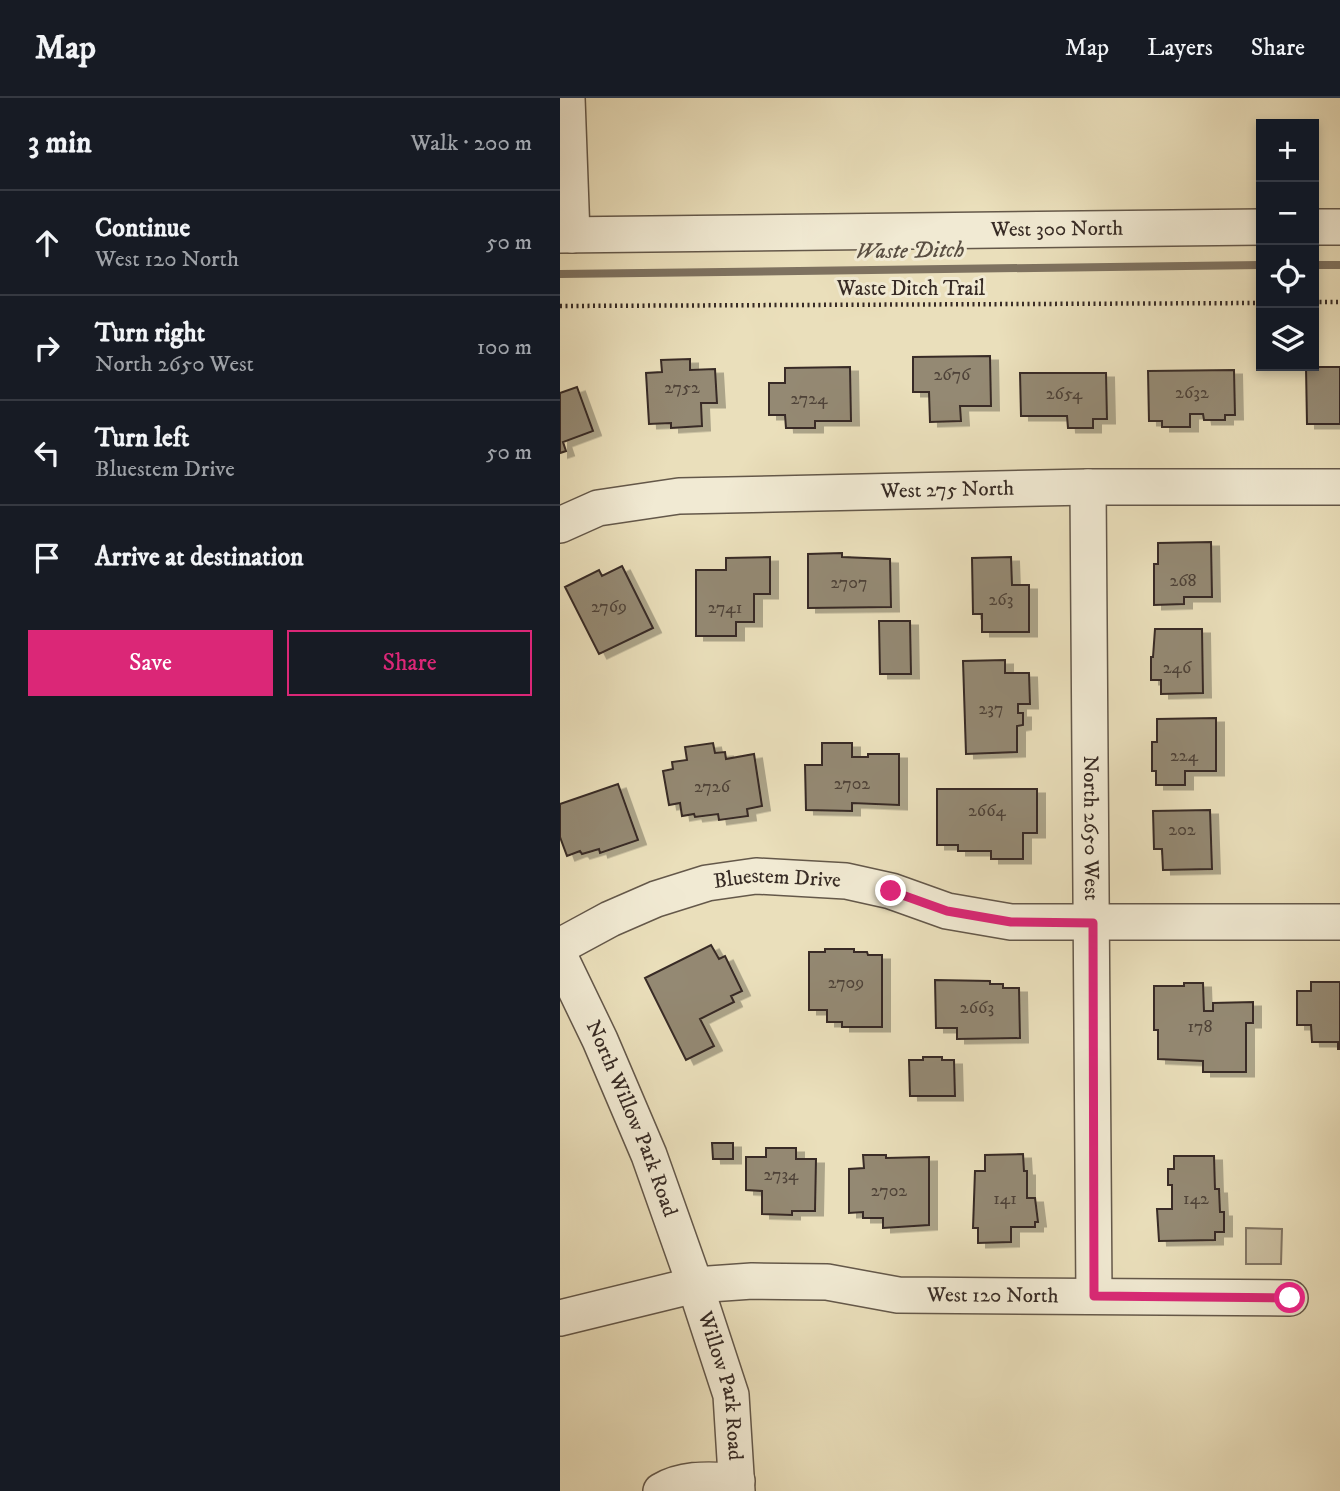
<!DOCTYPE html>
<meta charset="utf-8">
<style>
body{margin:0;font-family:"IM FELL DW Pica",serif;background:#20242c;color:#f1f3f6}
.controls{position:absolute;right:21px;top:21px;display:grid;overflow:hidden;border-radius:0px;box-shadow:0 4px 10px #0003}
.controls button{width:63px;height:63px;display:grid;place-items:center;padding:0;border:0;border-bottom:2px solid #363941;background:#171b24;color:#f1f3f6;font:35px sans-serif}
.stop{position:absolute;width:21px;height:21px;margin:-16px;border:5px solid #db2777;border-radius:50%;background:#fff}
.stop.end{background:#db2777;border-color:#fff;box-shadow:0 2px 7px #0008}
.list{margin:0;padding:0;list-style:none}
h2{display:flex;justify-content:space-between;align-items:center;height:91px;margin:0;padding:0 28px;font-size:30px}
h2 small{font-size:23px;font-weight:400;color:#9ea1a6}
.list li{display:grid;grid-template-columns:46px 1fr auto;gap:21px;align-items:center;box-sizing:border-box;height:105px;padding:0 28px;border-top:2px solid #363941}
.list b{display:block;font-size:26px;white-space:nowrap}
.list p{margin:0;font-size:23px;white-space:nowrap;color:#9ea1a6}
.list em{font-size:23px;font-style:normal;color:#9ea1a6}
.actions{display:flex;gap:14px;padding:21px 28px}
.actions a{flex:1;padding:16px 0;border:2px solid #db2777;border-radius:0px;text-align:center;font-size:24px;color:#db2777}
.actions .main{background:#db2777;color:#fff}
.icon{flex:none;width:38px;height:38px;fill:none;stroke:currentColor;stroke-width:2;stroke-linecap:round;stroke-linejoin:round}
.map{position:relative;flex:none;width:780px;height:1393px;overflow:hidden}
header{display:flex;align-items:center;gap:42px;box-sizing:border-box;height:98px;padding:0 35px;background:#171b24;border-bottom:2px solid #363941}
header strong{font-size:33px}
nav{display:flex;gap:38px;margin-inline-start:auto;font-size:24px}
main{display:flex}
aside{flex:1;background:#171b24}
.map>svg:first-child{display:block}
.green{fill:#ccc0a2;stroke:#827664;stroke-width:2}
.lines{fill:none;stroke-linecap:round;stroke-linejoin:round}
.stream{stroke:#7e7260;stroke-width:8}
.building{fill:#948973;stroke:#372b25;stroke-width:2;filter:url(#shadow)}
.minor-casing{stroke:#64584a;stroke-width:38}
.path{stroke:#372b25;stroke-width:4.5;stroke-dasharray:2 3.5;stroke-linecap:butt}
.minor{stroke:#f1ead3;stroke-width:35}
.route{stroke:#db2777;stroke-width:9}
.labels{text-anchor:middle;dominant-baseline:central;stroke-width:6;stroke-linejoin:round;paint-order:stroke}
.number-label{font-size:18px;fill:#4e4238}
.street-label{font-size:21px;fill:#372b25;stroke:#f1ead3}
.water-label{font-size:23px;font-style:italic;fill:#5a4f43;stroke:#f1ead3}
</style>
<header>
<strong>Map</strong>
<nav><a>Map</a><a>Layers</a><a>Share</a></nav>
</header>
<main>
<aside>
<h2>3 min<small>Walk · 200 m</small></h2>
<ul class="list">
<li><svg class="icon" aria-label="ahead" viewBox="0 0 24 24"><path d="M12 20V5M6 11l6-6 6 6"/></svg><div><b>Continue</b><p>West 120 North</p></div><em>50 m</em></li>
<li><svg class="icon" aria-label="right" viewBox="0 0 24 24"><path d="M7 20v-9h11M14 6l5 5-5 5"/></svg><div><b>Turn right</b><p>North 2650 West</p></div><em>100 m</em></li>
<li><svg class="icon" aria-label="left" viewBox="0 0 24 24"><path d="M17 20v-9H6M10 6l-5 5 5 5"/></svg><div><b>Turn left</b><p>Bluestem Drive</p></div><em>50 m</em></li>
<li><svg class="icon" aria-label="arrive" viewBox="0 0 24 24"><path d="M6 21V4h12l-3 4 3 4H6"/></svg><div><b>Arrive at destination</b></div></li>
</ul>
<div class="actions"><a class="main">Save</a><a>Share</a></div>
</aside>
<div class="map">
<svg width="780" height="1393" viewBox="0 0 780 1393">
<defs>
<filter id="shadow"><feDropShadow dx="8" dy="4.5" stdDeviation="0" flood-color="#0004"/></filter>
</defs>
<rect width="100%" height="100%" fill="#eadfbb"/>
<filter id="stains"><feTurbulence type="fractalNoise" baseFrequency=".00286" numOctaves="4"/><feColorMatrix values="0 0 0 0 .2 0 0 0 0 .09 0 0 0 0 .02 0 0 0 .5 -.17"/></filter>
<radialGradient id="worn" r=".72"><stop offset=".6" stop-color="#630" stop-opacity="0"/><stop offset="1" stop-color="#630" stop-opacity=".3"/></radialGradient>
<path class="green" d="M686 1130 722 1131 721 1166H686Z"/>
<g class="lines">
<path class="stream" d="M754 167H780
M0 176 701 167"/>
</g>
<path class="building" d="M430 258 431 308H400L401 323 370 324 369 294H353V259Z
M130 261V272L155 271 157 305H141L142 328 111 330V325L89 326 86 275 102 274 101 262Z
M290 269 291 323H255V330H226L225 317H209V285H225V270Z
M746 269H780V326H747Z
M674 272 675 317H665V322H644L643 316H630V329H602V323H589L588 273Z
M460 275H546L547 321H533V330H508L507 318H461Z
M17 289 33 333 3 344 6 353 0 355V295Z
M651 444 652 499H624V506L594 507V466H598V445Z
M282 455V459L330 461 331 509 248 510V456Z
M210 459V496H194V524H176V538H136V472H166V460Z
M451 459 452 487H469V534H422V516H413L412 460Z
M62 468 93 530 39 556 5 489 39 472 42 478Z
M319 523H350L351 576H320Z
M595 531H642L643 595 601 596V582H591V559H593Z
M445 562V575H469L470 606H458V615H463V627L457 628V654L406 656 403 563Z
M656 620V673H625V687H596V673H592V644H597V621Z
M153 645 155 655 165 654 166 661 194 656 202 708 187 711 188 718 159 722 158 716 135 719 134 716 122 718 120 705 109 707 103 673 113 671 112 664 127 662 125 649Z
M262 645H292V659H308V656H339V707L292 705V713L246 712 245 667H262Z
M58 686 78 742 40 755 39 751 22 756 20 753 7 758 0 739V706Z
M377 691H477V735H463V761H431V753H398V747H377Z
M650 712 652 771 603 772 602 751H594L593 713Z
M151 847 159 861 165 858 182 893 171 898 174 904 140 921 154 948 126 962 85 880Z
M265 851H294V854H307L308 857H322V929H282V924H267V912H249V854H265Z
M375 882 430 883V886H443V890H459L460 940 397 941V930H376Z
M751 884H780V951H778V944H752L751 927H737V893H751Z
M624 885H643L644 913H653V905L693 904V925H686V974H643V963L598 961V932H594V888H624Z
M363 959H382V962H394L395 998H350L349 962H363Z
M152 1045H173V1061H153Z
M206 1050H236V1061H256L255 1113H232V1117L202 1116V1093L186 1092V1059H206Z
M463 1056 464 1073H467V1100H475L478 1124H475V1129H451V1144L418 1145V1130H413L415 1073H425V1057Z
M303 1057H326V1060L369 1059V1127L323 1130V1120H303V1114L289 1115V1071L304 1070Z
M614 1058H654L655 1091H659L660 1114H664V1134H655V1142L599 1143 597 1111H612V1087H608V1071H614Z"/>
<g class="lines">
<defs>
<g id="minor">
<path d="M7 0 12 137"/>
<path d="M754 129H780"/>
<path id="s1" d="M0 137 701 129"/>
<path id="s2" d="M528 389 534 1198"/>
<path id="s3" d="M0 427 38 410 119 398 528 389H780"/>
<path id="s4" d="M0 848 50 821 96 801 147 785 196 778 286 783 331 793 387 813 451 824H780"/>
<path id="s5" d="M0 859 40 942 89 1057 135 1187 171 1297 177 1393"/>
<path id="s6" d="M0 1220 135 1187 192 1183 267 1184 338 1197 730 1200"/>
<path d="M101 1393C125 1379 150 1382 177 1383"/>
</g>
</defs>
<use href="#minor" class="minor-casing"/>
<path class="path" d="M754 204H780
M0 208 701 205"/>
<use href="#minor" class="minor"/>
</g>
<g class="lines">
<path class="route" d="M331 793 387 813 451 824 533 825 534 1198 730 1200"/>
</g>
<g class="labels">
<g class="number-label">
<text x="392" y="277">2676</text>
<text x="122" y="290">2752</text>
<text x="632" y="295">2632</text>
<text x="504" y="296">2654</text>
<text x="249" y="301">2724</text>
<text x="623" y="483">268</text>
<text x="289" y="485">2707</text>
<text x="441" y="502">263</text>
<text x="49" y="509">2769</text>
<text x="165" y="510">2741</text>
<text x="617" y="570">246</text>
<text x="431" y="611">237</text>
<text x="624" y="658">224</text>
<text x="292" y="686">2702</text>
<text x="152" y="689">2726</text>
<text x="427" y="713">2664</text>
<text x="622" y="732">202</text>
<text x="286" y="885">2709</text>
<text x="417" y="910">2663</text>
<text x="640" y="929">178</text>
<text x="221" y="1077">2734</text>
<text x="329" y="1093">2702</text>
<text x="445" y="1101">141</text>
<text x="636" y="1101">142</text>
</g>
<g class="street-label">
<text stroke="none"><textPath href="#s1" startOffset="497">West 300 North</textPath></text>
<text x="351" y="191">Waste Ditch Trail</text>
<text stroke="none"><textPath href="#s3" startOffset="392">West 275 North</textPath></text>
<text stroke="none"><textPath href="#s2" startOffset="341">North 2650 West</textPath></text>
<text stroke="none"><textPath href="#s4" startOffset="231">Bluestem Drive</textPath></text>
<text stroke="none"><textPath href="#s5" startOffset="177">North Willow Park Road</textPath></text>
<text stroke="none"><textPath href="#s6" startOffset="438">West 120 North</textPath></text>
<text stroke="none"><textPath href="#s5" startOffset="460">Willow Park Road</textPath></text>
</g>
<g class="water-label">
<text transform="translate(350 153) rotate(-1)">Waste Ditch</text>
</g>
</g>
<rect width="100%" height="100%" filter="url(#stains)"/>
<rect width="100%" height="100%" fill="url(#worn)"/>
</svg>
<div class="controls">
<button>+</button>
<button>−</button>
<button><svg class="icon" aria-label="locate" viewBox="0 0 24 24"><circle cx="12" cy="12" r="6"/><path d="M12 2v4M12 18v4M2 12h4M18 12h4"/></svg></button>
<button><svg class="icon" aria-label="layers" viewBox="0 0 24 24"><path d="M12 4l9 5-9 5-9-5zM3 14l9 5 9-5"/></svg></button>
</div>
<div class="stop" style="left:730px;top:1200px"></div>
<div class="stop end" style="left:331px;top:793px"></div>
</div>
</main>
